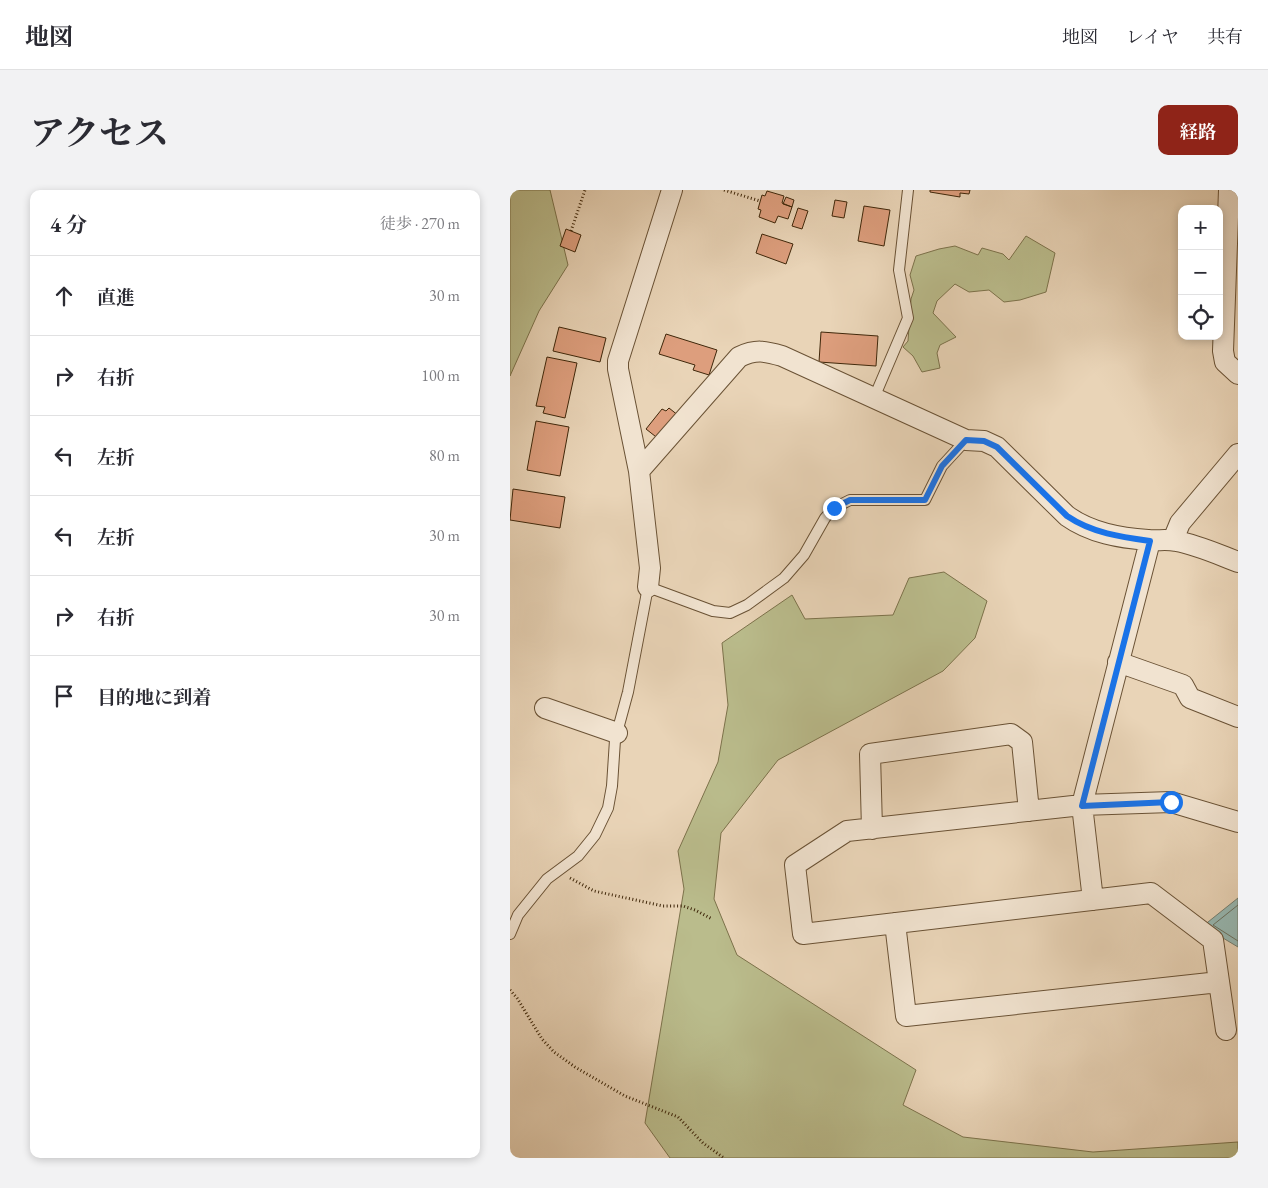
<!DOCTYPE html>
<html lang="ja">
<meta charset="utf-8">
<style>
body{margin:0;font-family:"EB Garamond","Noto Serif JP",serif;background:#f2f2f3;color:#2b2b33}
.controls{position:absolute;right:15px;top:15px;display:grid;overflow:hidden;border-radius:10px;box-shadow:0 2px 8px #0003}
.controls button{width:45px;height:45px;display:grid;place-items:center;padding:0;border:0;border-bottom:1px solid #e1e1e2;background:#fff;color:#2b2b33;font:25px sans-serif}
.stop{position:absolute;width:15px;height:15px;margin:-11px;border:4px solid #1a73e8;border-radius:50%;background:#fff}
.stop.end{background:#1a73e8;border-color:#fff;box-shadow:0 1px 5px #0008}
.list{margin:0;padding:0;list-style:none}
h2{display:flex;justify-content:space-between;align-items:center;height:65px;margin:0;padding:0 20px;font-size:21px}
h2 small{font-size:16px;font-weight:400;color:#7c7c81}
.list li{display:grid;grid-template-columns:32px 1fr auto;gap:15px;align-items:center;box-sizing:border-box;height:80px;padding:0 20px;border-top:1px solid #e1e1e2}
.list b{display:block;font-size:19px;white-space:nowrap}
.list em{font-size:16px;font-style:normal;color:#7c7c81}
.icon{flex:none;width:28px;height:28px;fill:none;stroke:currentColor;stroke-width:2;stroke-linecap:round;stroke-linejoin:round}
.map{position:relative;flex:none;width:728px;height:968px;overflow:hidden;border-radius:10px}
header{display:flex;align-items:center;gap:30px;box-sizing:border-box;height:70px;padding:0 25px;background:#fff;border-bottom:1px solid #e1e1e2}
header strong{font-size:24px}
nav{display:flex;gap:28px;margin-inline-start:auto;font-size:18px}
.intro{display:flex;align-items:center;justify-content:space-between;box-sizing:border-box;height:120px;padding:0 30px}
h1{margin:0;font-size:35px}
.button{padding:12px 22px;border-radius:10px;background:#8f2418;color:#fff;font-size:18px;font-weight:700}
main{display:flex;gap:30px;padding:0 30px}
aside{flex:1;background:#fff;border-radius:10px;box-shadow:0 2px 8px #0003}
.map>svg:first-child{display:block}
.green{fill:#babc8c;stroke:#7c724b}
.water{fill:#97b8b2;stroke:#747e6f}
.lines{fill:none;stroke-linecap:round;stroke-linejoin:round}
.shore{stroke:#6b705e;stroke-width:1}
.building{fill:#dd9e7d;stroke:#3f270a}
.service-casing{stroke:#6a5235;stroke-width:12}
.minor-casing{stroke:#6a5235;stroke-width:22}
.path{stroke:#3f270a;stroke-width:3;stroke-dasharray:1 2.5;stroke-linecap:butt}
.service{stroke:#f1e3d0;stroke-width:10}
.minor{stroke:#f1e3d0;stroke-width:20}
.route{stroke:#1a73e8;stroke-width:6}
</style>
<header>
<strong>地図</strong>
<nav><a>地図</a><a>レイヤ</a><a>共有</a></nav>
</header>
<div class="intro"><h1>アクセス</h1><a class="button">経路</a></div>
<main>
<aside>
<h2>4 分<small>徒歩 · 270 m</small></h2>
<ul class="list">
<li><svg class="icon" aria-label="ahead" viewBox="0 0 24 24"><path d="M12 20V5M6 11l6-6 6 6"/></svg><div><b>直進</b></div><em>30 m</em></li>
<li><svg class="icon" aria-label="right" viewBox="0 0 24 24"><path d="M7 20v-9h11M14 6l5 5-5 5"/></svg><div><b>右折</b></div><em>100 m</em></li>
<li><svg class="icon" aria-label="left" viewBox="0 0 24 24"><path d="M17 20v-9H6M10 6l-5 5 5 5"/></svg><div><b>左折</b></div><em>80 m</em></li>
<li><svg class="icon" aria-label="left" viewBox="0 0 24 24"><path d="M17 20v-9H6M10 6l-5 5 5 5"/></svg><div><b>左折</b></div><em>30 m</em></li>
<li><svg class="icon" aria-label="right" viewBox="0 0 24 24"><path d="M7 20v-9h11M14 6l5 5-5 5"/></svg><div><b>右折</b></div><em>30 m</em></li>
<li><svg class="icon" aria-label="arrive" viewBox="0 0 24 24"><path d="M6 21V4h12l-3 4 3 4H6"/></svg><div><b>目的地に到着</b></div></li>
</ul>
</aside>
<div class="map">
<svg width="728" height="968" viewBox="0 0 728 968">
<rect width="100%" height="100%" fill="#e9d4b7"/>
<filter id="stains"><feTurbulence type="fractalNoise" baseFrequency=".004" numOctaves="4"/><feColorMatrix values="0 0 0 0 .2 0 0 0 0 .09 0 0 0 0 .02 0 0 0 .5 -.17"/></filter>
<radialGradient id="worn" r=".72"><stop offset=".6" stop-color="#630" stop-opacity="0"/><stop offset="1" stop-color="#630" stop-opacity=".3"/></radialGradient>
<path class="green" d="M0 0H40L58 75 29 121 0 186Z
M516 46 545 63 536 102 510 110 494 112 479 100 459 102 445 94 427 111 423 123 446 147 430 155 427 163 430 178 412 182 403 166 393 157 398 151 401 109 404 100 400 85 406 66 429 59 445 56 468 65 472 58 493 64 499 70Z
M434 382 477 411 465 448 433 481 268 570 211 643 204 709 227 765 406 880 393 915 453 947 583 962 728 952V968H160L135 933 174 699 168 661 208 572 218 515 212 453 282 405 295 429 383 425 399 388Z"/>
<path class="water" d="M728 708V757L693 736Z"/>
<g class="lines">
<path class="shore" d="M728 715 703 735 728 751"/>
</g>
<path class="building" d="M420 0H460L459 4 450 3V7L420 2Z
M257 1 274 6 272 13 282 17 278 29 268 26 265 33 249 27 251 20 248 19 252 5 255 6Z
M276 7 284 10 282 17 273 14Z
M325 10 337 12 334 28 322 26Z
M354 16 380 20 374 56 348 51Z
M288 18 298 21 292 39 282 36Z
M56 39 71 45 65 62 50 56Z
M252 44 283 54 276 74 246 63Z
M49 137 96 148 90 172 43 161Z
M311 142 368 146 366 176 309 172Z
M156 144 207 160 199 185 183 180 185 175 149 164Z
M37 167 67 173 55 228 33 223 35 217 26 216Z
M159 218 169 226 150 250 136 239 152 219 156 221Z
M26 231 59 237 50 286 17 280Z
M3 299 55 307 50 338 0 330Z"/>
<g class="lines">
<defs>
<path id="service" d="M364 208 398 128 389 80 398 0
M0 744 8 725 37 689 68 666 85 645 98 618 102 596 105 550 118 502 138 397 203 421 220 423 237 415 274 388 294 365 315 328 324 318 340 310H415L432 276 456 250"/>
<path id="minor" d="M719 0 713 161 715 172 728 184
M129 281 229 167C246 159 255 161 272 166L456 250 474 251 487 257 557 326C581 343 610 348 638 350 647 351 657 349 666 351 688 355 707 364 728 372
M663 350 670 333 728 264
M138 397 140 378 129 281 108 179V171L162 0
M608 472 673 495 680 508 728 527
M35 518 107 543
M362 639 360 564 501 544 512 552 519 621
M583 710 572 615 640 351
M385 733 396 826 709 792
M716 840 703 750 641 703 293 744 285 675 337 641 572 615 661 612 728 632"/>
</defs>
<use href="#service" class="service-casing"/>
<use href="#minor" class="minor-casing"/>
<path class="path" d="M214 0 250 11
M61 41 75 0
M60 688 84 701 153 716H173L185 720 202 729
M0 800 7 808 32 849 44 862 65 877 115 906 168 927 193 953 214 968"/>
<use href="#service" class="service"/>
<use href="#minor" class="minor"/>
</g>
<g class="lines">
<path class="route" d="M324 318 340 310H415L432 276 456 250 474 251 487 257 557 326C582 343 611 347 640 351L572 616 661 612"/>
</g>
<rect width="100%" height="100%" filter="url(#stains)"/>
<rect width="100%" height="100%" fill="url(#worn)"/>
</svg>
<div class="controls">
<button>+</button>
<button>−</button>
<button><svg class="icon" aria-label="locate" viewBox="0 0 24 24"><circle cx="12" cy="12" r="6"/><path d="M12 2v4M12 18v4M2 12h4M18 12h4"/></svg></button>
</div>
<div class="stop" style="left:661px;top:612px"></div>
<div class="stop end" style="left:324px;top:318px"></div>
</div>
</main>
